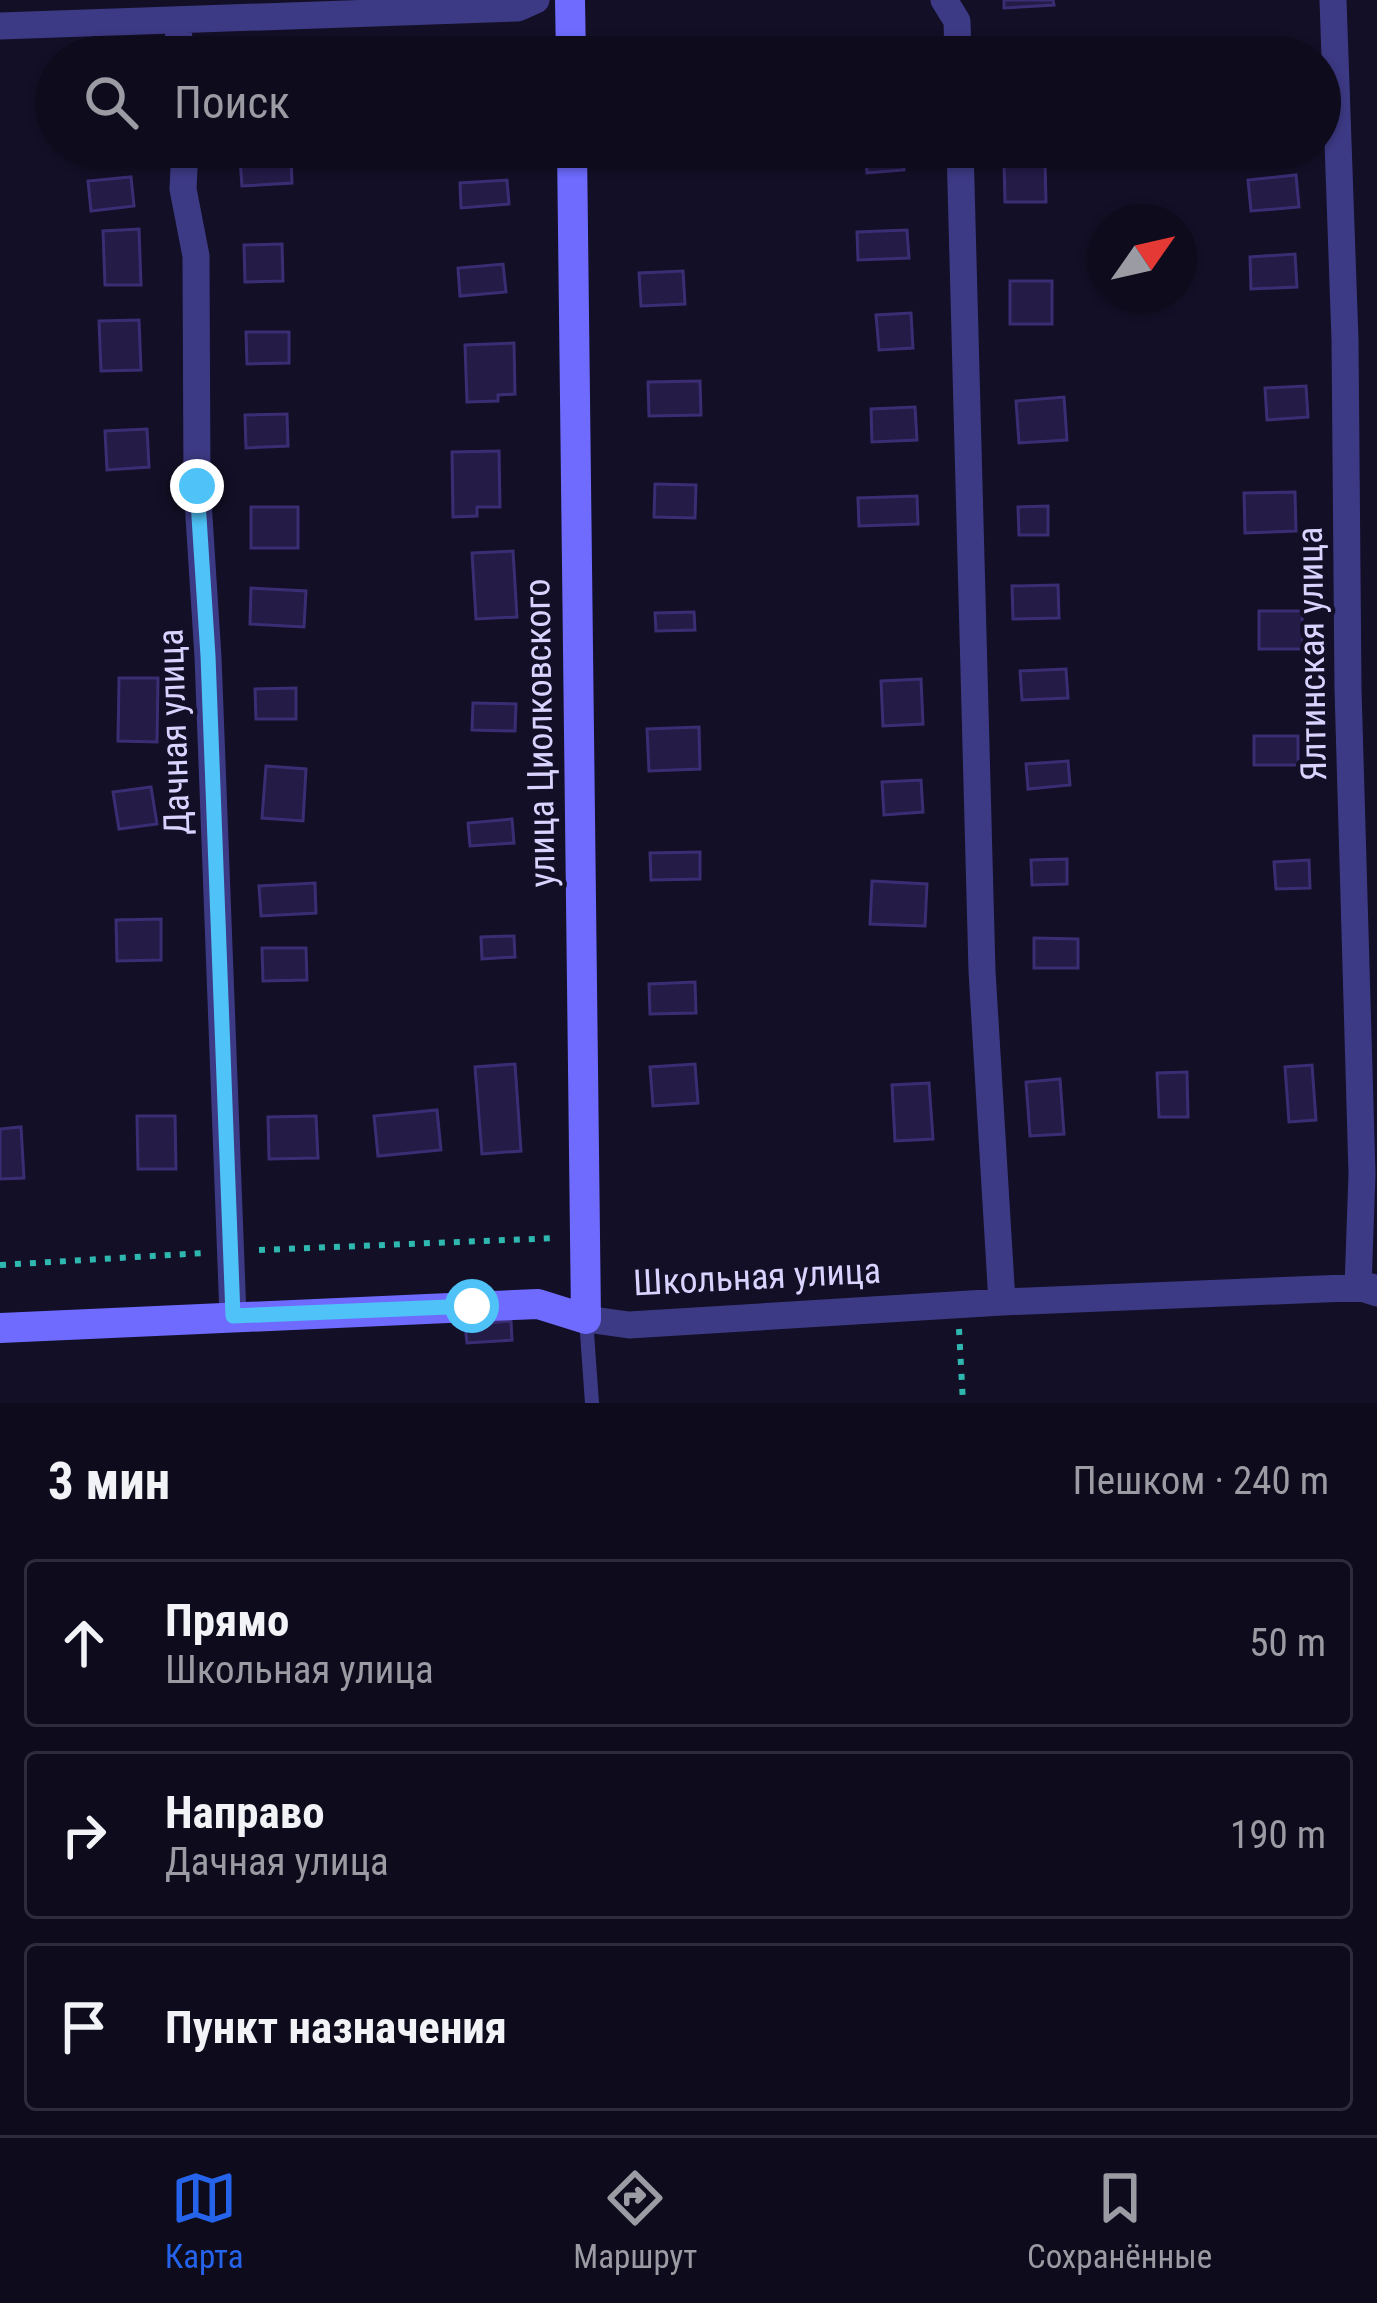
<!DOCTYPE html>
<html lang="ru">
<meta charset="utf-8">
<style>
body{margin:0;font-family:"Roboto Condensed",sans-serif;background:#171425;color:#f1f3f6}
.compass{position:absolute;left:1089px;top:204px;width:108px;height:108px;border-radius:50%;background:#0e0b1c;box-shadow:0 3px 9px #0004;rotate:56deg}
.stop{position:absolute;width:36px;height:36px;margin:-27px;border:9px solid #4fc3f7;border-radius:50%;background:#fff}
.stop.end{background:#4fc3f7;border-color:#fff;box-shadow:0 3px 12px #0008}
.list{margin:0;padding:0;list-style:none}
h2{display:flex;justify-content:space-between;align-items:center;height:156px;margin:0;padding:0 48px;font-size:51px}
h2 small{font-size:39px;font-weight:400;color:#9b9ba3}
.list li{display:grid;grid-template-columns:78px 1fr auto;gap:36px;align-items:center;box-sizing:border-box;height:168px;margin:0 24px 24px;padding:0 24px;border:3px solid #2e2b3b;border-radius:12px}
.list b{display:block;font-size:45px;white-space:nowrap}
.list p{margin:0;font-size:39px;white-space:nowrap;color:#9b9ba3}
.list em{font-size:39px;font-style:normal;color:#9b9ba3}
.icon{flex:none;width:66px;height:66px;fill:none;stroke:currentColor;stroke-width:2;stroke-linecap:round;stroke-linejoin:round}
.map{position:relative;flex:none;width:1377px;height:1403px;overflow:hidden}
.search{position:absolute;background:#0e0b1c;box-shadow:0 3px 9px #0004;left:36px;right:36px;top:36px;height:132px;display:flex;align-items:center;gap:30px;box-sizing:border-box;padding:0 42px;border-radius:66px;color:#9b9ba3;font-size:45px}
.sheet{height:732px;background:#0e0b1c}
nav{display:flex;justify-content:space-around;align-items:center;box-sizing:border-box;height:168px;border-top:3px solid #2e2b3b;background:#0e0b1c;font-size:33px;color:#9b9ba3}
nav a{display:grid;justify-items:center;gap:6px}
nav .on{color:#2563eb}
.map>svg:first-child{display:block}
.building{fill:#241b47;stroke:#3b2d73;stroke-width:3}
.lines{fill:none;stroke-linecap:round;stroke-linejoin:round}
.path{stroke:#2fb8b0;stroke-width:6;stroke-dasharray:6 9;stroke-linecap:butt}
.lane{stroke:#3d3a85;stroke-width:14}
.street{stroke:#3d3a85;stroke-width:27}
.secondary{stroke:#6f6bff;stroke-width:30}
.route{stroke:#4fc3f7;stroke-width:15}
.labels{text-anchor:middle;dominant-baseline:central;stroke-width:9;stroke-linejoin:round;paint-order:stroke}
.street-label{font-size:36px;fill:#d9d4ff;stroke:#130f26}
</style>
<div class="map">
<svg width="1377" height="1403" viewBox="0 0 1377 1403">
<rect width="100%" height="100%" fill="#130f26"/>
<path class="building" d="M1004 0H1053L1054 5 1004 8Z
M507 47V57H458V48Z
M1276 48V56L1296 57H1234V50Z
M900 51V57H852V53Z
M865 147H902L904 170 867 173Z
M291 156 292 183 242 186 240 159Z
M1045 161 1046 202H1005L1004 162Z
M1296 175 1299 207 1251 211 1248 180Z
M131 177 134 206 91 211 88 181Z
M507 180 509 204 461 208 460 183Z
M139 229 141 285H105L103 231Z
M907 230 909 258 858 260 857 232Z
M282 244 283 281 245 282 244 245Z
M1295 254 1297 287 1251 289 1250 257Z
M503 264 506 292 460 296 458 268Z
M683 271 685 304 641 306 639 273Z
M1010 281H1052V324H1010Z
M911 313 913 348 879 350 876 315Z
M139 320 141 370 101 371 99 321Z
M246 332H289V363L247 364Z
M514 343 515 394 498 395V401L467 402 465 345Z
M700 381 701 415 649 416 648 382Z
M1306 386 1308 417 1267 420 1265 388Z
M1064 397 1067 440 1019 443 1016 401Z
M915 407 917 440 872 442 871 409Z
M287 414 288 446 246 448 245 415Z
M147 429 149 467 107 470 105 431Z
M499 451 500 507H477V516L453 517 452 452Z
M655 484 696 485 695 518 654 517Z
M1295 492 1296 531 1245 533 1244 493Z
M917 496 918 524 859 526 858 498Z
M1048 506V535H1019L1018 507Z
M251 507H298V548H251Z
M513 551 517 617 476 619 472 553Z
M1058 585 1059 618 1013 619 1012 586Z
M251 588 306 591 304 627 250 624Z
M1259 611H1302L1303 649H1259Z
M694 612 695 630 656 631 655 613Z
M1066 669 1068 698 1022 700 1020 671Z
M119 678H158L157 742 118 741Z
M921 679 923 724 883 726 881 681Z
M296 688V719H256L255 689Z
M473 703 516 704 515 731 472 730Z
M699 727 700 769 649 771 647 729Z
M1254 736H1298V765H1254Z
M1068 761 1070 785 1028 789 1026 764Z
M266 766 306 769 303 821 262 818Z
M921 780 923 812 884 815 882 782Z
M151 787 157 824 119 829 113 792Z
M512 819 514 843 470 846 468 823Z
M700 852V879L651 880 650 853Z
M1067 859V884L1032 885 1031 860Z
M1309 860 1310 888 1276 889 1274 862Z
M872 881 927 884 925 926 870 924Z
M315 883 316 913 261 916 259 886Z
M161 919V960L117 961 116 920Z
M514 936 515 957 482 959 481 937Z
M1034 938 1078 939V968H1034Z
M262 948H306L307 980 263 981Z
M695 982 696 1013 650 1014 649 984Z
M515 1064 521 1151 482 1154 475 1067Z
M695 1064 698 1103 653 1106 650 1067Z
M1312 1065 1316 1120 1289 1122 1285 1067Z
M1187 1072 1188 1117H1159L1157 1073Z
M1060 1079 1064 1134 1030 1136 1026 1082Z
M929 1083 933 1139 895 1141 892 1085Z
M437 1110 441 1150 378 1156 374 1116Z
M137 1116H175L176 1169H138Z
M316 1116 318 1158 269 1159 268 1117Z
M21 1127 24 1178 0 1179V1129Z
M511 1321 512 1340 467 1343 465 1325Z"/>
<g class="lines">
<path class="path" d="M259 1250 557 1238
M0 1265 204 1253
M959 1329 963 1403"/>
<path class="lane" d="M586 1319 592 1403"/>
<path class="street" d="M944 0 957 21 958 57
M1333 0 1345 340 1348 689 1362 1174 1358 1287 1377 1293
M177 20 181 57
M0 26 518 8 536 0
M185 147 183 189 196 256 197 486 208 657 233 1316
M960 147 982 971 1002 1302
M586 1319 629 1325 1002 1302 1372 1287"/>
<path class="secondary" d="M570 0 571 57
M0 1328 538 1304 586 1319 572 147"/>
</g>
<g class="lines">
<path class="route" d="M197 486 208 656 233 1316 472 1306"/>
</g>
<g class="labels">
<g class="street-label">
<text transform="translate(1312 654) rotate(-91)">Ялтинская улица</text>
<text transform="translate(174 732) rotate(-92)">Дачная улица</text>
<text transform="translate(540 733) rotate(-91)">улица Циолковского</text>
<text transform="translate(757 1277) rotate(-3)">Школьная улица</text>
</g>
</g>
</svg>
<svg class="compass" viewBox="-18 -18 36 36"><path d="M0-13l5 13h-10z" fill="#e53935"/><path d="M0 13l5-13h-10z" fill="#9b9ba3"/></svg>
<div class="stop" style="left:472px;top:1306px"></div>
<div class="stop end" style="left:197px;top:486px"></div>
<div class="search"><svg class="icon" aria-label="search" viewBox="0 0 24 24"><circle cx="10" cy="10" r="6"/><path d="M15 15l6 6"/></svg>Поиск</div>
</div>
<section class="sheet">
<h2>3 мин<small>Пешком · 240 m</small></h2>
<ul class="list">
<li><svg class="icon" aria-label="ahead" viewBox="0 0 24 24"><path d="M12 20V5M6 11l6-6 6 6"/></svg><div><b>Прямо</b><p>Школьная улица</p></div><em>50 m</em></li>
<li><svg class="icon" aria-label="right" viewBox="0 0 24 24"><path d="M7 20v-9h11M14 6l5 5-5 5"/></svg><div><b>Направо</b><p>Дачная улица</p></div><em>190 m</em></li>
<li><svg class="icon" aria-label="arrive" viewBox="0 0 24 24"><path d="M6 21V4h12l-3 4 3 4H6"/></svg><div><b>Пункт назначения</b></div></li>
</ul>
</section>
<nav>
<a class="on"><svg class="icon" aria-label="map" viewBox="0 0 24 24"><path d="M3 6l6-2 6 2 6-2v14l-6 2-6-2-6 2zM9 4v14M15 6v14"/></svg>Карта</a>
<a><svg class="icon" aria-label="directions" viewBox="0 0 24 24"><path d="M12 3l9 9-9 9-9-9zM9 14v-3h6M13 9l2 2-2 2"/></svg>Маршрут</a>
<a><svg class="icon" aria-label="saved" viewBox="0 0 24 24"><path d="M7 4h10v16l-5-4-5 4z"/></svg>Сохранённые</a>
</nav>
